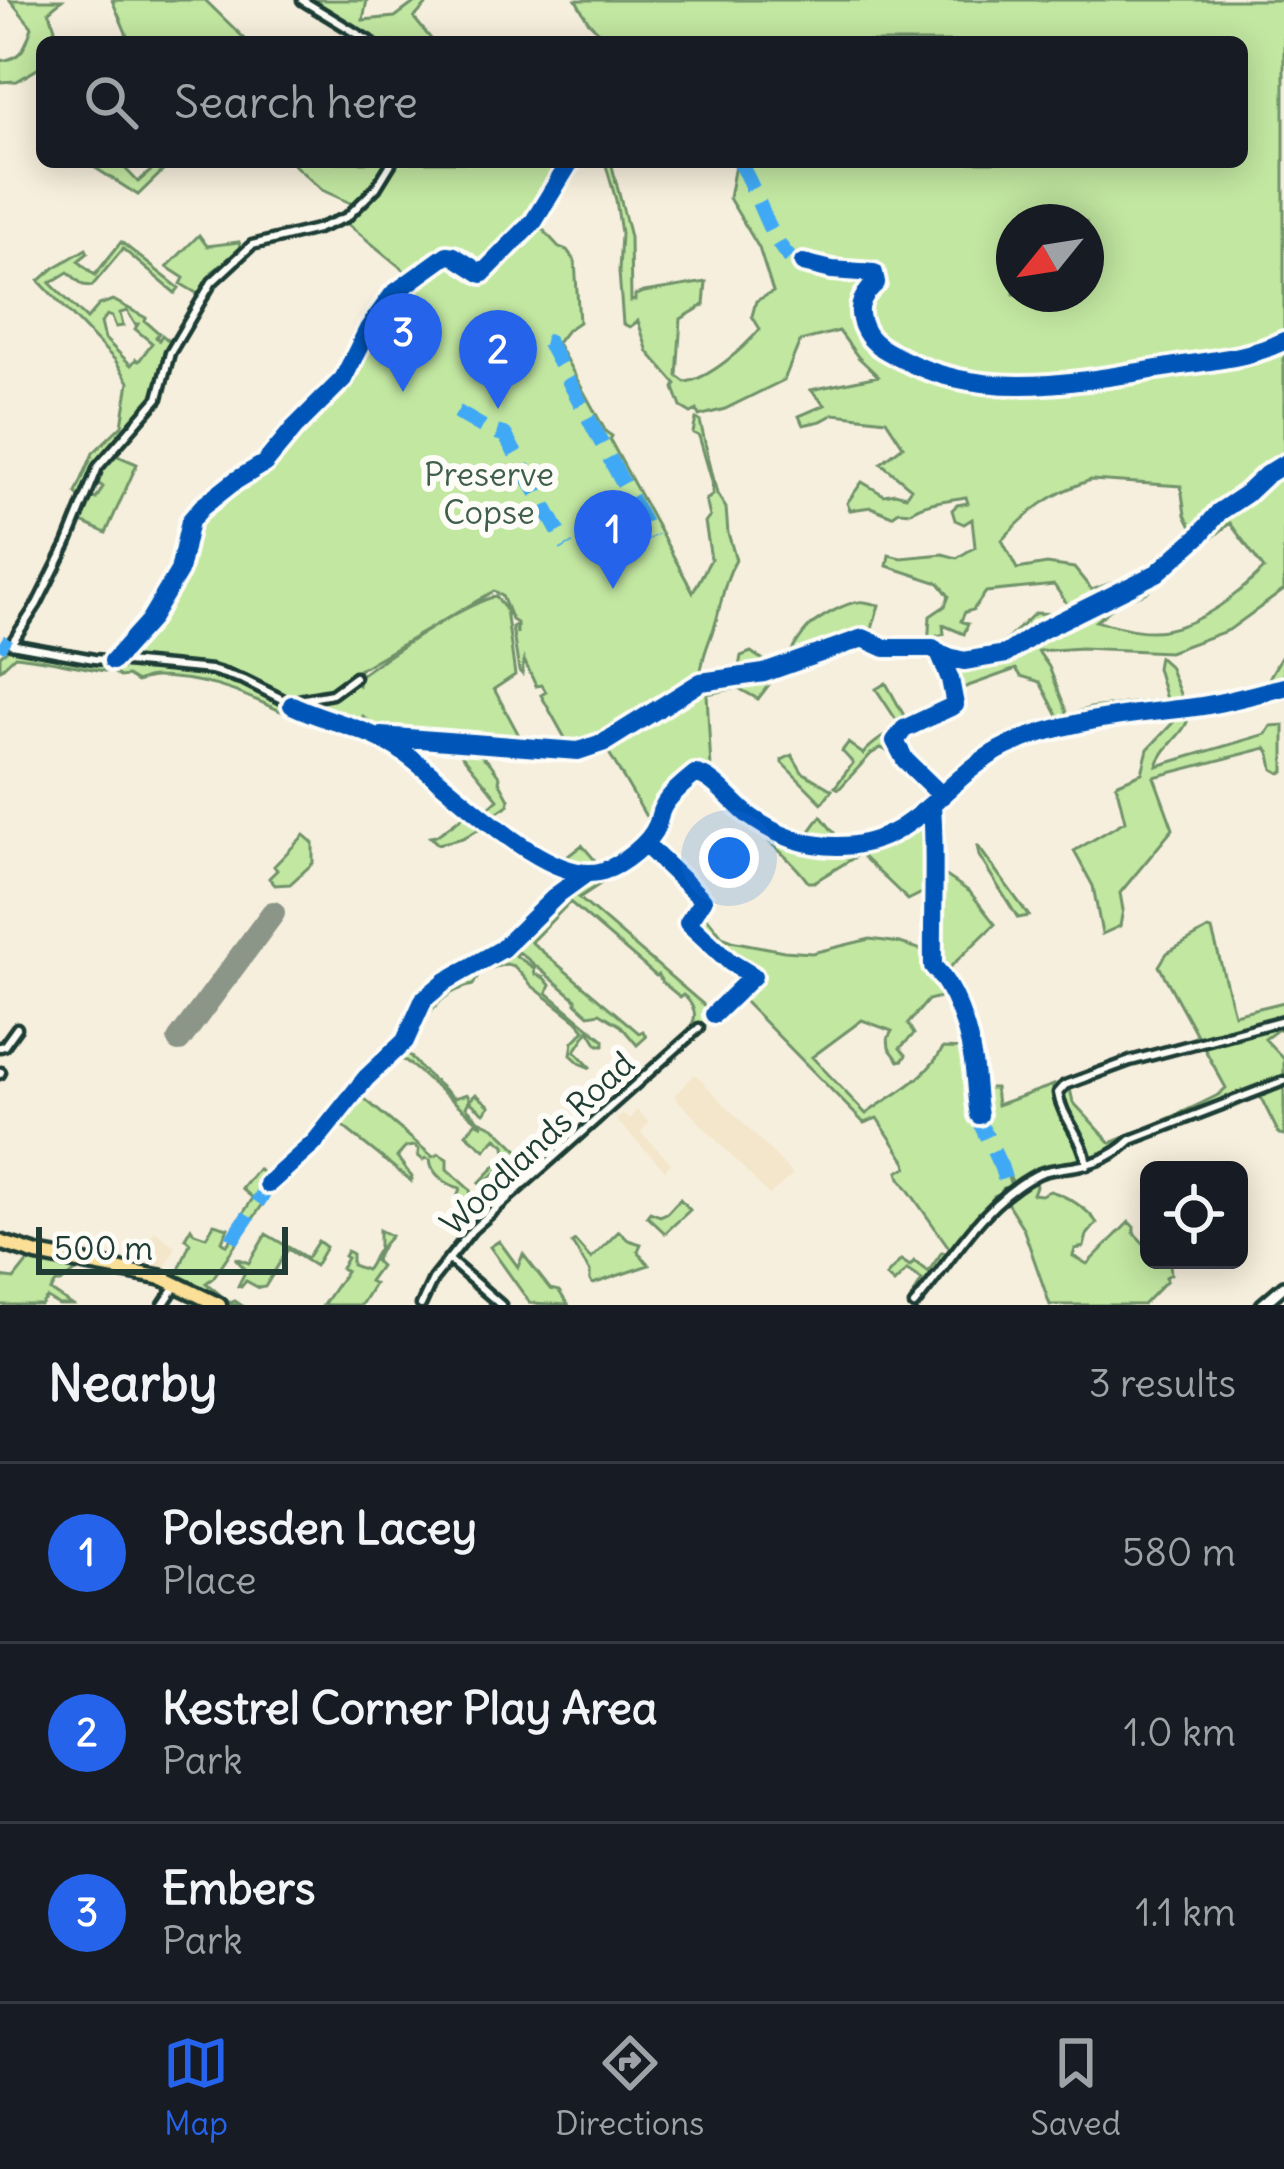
<!DOCTYPE html>
<style>
body{margin:0;font-family:Delius,sans-serif;background:#242831;color:#f1f3f6}
.controls{position:absolute;right:36px;bottom:36px;display:grid;overflow:hidden;border-radius:18px;box-shadow:0 6px 30px #0003}
.controls button{width:108px;height:108px;display:grid;place-items:center;padding:0;border:0;border-bottom:3px solid #363941;background:#171b24;color:#f1f3f6;font:60px sans-serif}
.compass{position:absolute;left:996px;top:204px;width:108px;height:108px;border-radius:50%;background:#171b24;box-shadow:0 6px 30px #0003;rotate:240deg}
.scale{position:absolute;left:36px;bottom:30px;width:252px;box-sizing:border-box;padding-left:12px;border:6px solid #1f3d34;border-top:0;font-size:33px;line-height:42px;white-space:nowrap;color:#1f3d34;-webkit-text-stroke:9px #fdfcf7;paint-order:stroke}
.you{position:absolute;left:729px;top:858px;width:42px;height:42px;margin:-30px;border:9px solid #fff;border-radius:50%;background:#1a73e8;box-shadow:0 0 0 18px #1a73e833}
.badge{display:grid;place-items:center;width:78px;height:78px;border-radius:50%;background:#2563eb;color:#fff;font-size:39px;font-weight:700}
.pin{position:absolute;translate:-50% -99px;filter:drop-shadow(0 3px 6px #0008)}
.pin::after{content:'';position:absolute;top:63px;width:42px;height:36px;background:inherit;clip-path:polygon(0 0,100% 0,50% 100%)}
.list{margin:0;padding:0;list-style:none}
h2{display:flex;justify-content:space-between;align-items:center;height:156px;margin:0;padding:0 48px;font-size:51px}
h2 small{font-size:39px;font-weight:400;color:#9ea1a6}
.list li{display:grid;grid-template-columns:78px 1fr auto;gap:36px;align-items:center;box-sizing:border-box;height:180px;padding:0 48px;border-top:3px solid #363941}
.list b{display:block;font-size:45px;white-space:nowrap}
.list p{margin:0;font-size:39px;white-space:nowrap;color:#9ea1a6}
.list em{font-size:39px;font-style:normal;color:#9ea1a6}
.icon{flex:none;width:66px;height:66px;fill:none;stroke:currentColor;stroke-width:2;stroke-linecap:round;stroke-linejoin:round}
.map{position:relative;flex:none;width:1284px;height:1305px;overflow:hidden}
.search{position:absolute;background:#171b24;box-shadow:0 6px 30px #0003;left:36px;right:36px;top:36px;height:132px;display:flex;align-items:center;gap:30px;box-sizing:border-box;padding:0 42px;border-radius:18px;color:#9ea1a6;font-size:45px}
.sheet{height:696px;background:#171b24}
nav{display:flex;justify-content:space-around;align-items:center;box-sizing:border-box;height:168px;border-top:3px solid #363941;background:#171b24;font-size:33px;color:#9ea1a6}
nav a{display:grid;justify-items:center;gap:6px}
nav .on{color:#2563eb}
.map>svg:first-child{display:block}
.built{fill:#f3e6ca}
.green{fill:#c2e7a1;stroke:#70926a;stroke-width:3;fill-rule:evenodd}
.lines{fill:none;stroke-linecap:round;stroke-linejoin:round}
.runway{stroke:#8b9688;stroke-width:24}
.minor-casing{stroke:#1f3d34;stroke-width:15}
.tertiary-casing{stroke:#1f3d34;stroke-width:18}
.primary-casing{stroke:#1f3d34;stroke-width:21}
.minor{stroke:#fdfcf7;stroke-width:6}
.tertiary{stroke:#fdfcf7;stroke-width:9}
.primary{stroke:#fbdf96;stroke-width:12}
.quiet{stroke:#3fa9f5;stroke-width:15;stroke-dasharray:30 15;stroke-linecap:butt}
.cycleway-casing{stroke:#fdfcf7;stroke-width:26}
.cycleway{stroke:#0057b8;stroke-width:18}
.labels{text-anchor:middle;dominant-baseline:central;stroke-width:12;stroke-linejoin:round;paint-order:stroke}
.park-label{font-size:33px;fill:#405f4a;stroke:#fdfcf7}
.street-label{font-size:33px;fill:#1f3d34;stroke:#fdfcf7}
</style>
<div class="map">
<svg width="1284" height="1305" viewBox="0 0 1284 1305">
<rect width="100%" height="100%" fill="#f7efdd"/>
<filter id="ink" filterUnits="userSpaceOnUse"><feTurbulence type="fractalNoise" baseFrequency=".00833" numOctaves="2"/><feDisplacementMap in="SourceGraphic" scale="24" xChannelSelector="R" yChannelSelector="G"/><feConvolveMatrix kernelMatrix="1 2 1 2 8 2 1 2 1" color-interpolation-filters="sRGB"/></filter>
<g filter="url(#ink)">
<path class="built" d="M695 1074 793 1174 769 1195 674 1096Z
M637 1110 649 1122 641 1132 671 1163 665 1170 616 1120 623 1114 629 1119Z
M155 1231 176 1247 162 1273 133 1264Z"/>
<path class="green" d="M10 0H62L49 11 55 28 49 42H42L39 68 17 81 0 82V61C22 59 26 46 32 27Z
M112 0H205L248 42H130Z
M302 0H367L363 20 395 17 414 3 426 0V5L414 18 431 39 421 42H374L362 31 360 34Z
M576 0H1284V590L1229 630 1169 652 1081 648 1038 651 1049 667 1068 715 1090 708 1166 699 1157 668 1159 657 1169 666 1182 699 1257 691 1268 687V680L1284 652V688L1269 692 1272 701 1190 711C1188 734 1163 744 1157 766L1266 734 1271 726 1284 725V772L1280 773 1273 769 1270 754 1266 748 1154 777 1173 829 1120 893 1123 910 1120 926 1102 934 1093 886 1074 851 1125 821 1116 784 1142 773 1148 749 1183 712 1129 717 1077 733 1004 751 949 792 931 811 933 867 970 892 995 924 946 971 975 1023 986 1088H995L997 1105 1068 1080 1073 1102 1111 1143C1147 1128 1183 1113 1218 1095L1226 1088 1159 966 1167 953 1208 929 1212 930 1234 1014 1284 1002V1028L1277 1030 1265 1039 1284 1059V1135L1279 1134 1259 1094 1157 1136 1139 1140 1116 1159 1093 1167 1090 1162 1058 1168 1018 1184 1013 1182 1007 1173 1011 1186 1004 1188 1008 1193 999 1199 996 1195 994 1196 996 1201 911 1305 909 1302 922 1280 907 1270 894 1283 886 1276 901 1260 910 1266 914 1261 928 1272 942 1252 946 1253 950 1249 900 1178 898 1172 907 1167 906 1162 877 1118 864 1123 739 996 703 1027 700 1025 693 1031 691 1026C699 1015 692 1002 683 995L680 997 662 982 658 975 656 976 570 902 531 942 639 1033 643 1031 646 1037 637 1045 621 1026 600 1013 589 1015 576 1003V999L519 952 516 956 534 968 535 974 544 978 550 985 547 993 604 1040V1045H598L589 1030 575 1051 591 1068 581 1064 571 1055 573 1042 585 1030 576 1020 532 986 514 966 506 964 481 971 473 985C435 993 423 1022 407 1052L420 1068 454 1098 467 1094 470 1100 476 1094 490 1106 484 1113 469 1101 466 1107 479 1120 494 1127 525 1157 515 1155 482 1185 479 1183 506 1155 505 1145 496 1138 485 1150 466 1134 476 1122 483 1126 406 1061 398 1059 360 1095 433 1157 439 1154 447 1159V1169L470 1190 472 1201 467 1206 459 1202 457 1198 460 1188C447 1185 432 1175 430 1160L426 1158 423 1160 418 1156 419 1150 415 1146 406 1147 397 1157 412 1177 411 1181 340 1124 309 1160 271 1192 213 1278 206 1283 230 1303 235 1301 241 1305C222 1305 202 1298 191 1282L184 1283 166 1275 168 1271 177 1275 190 1243 185 1238 191 1228 194 1233 206 1237 214 1224 228 1228 222 1241 227 1245 233 1237V1229L253 1198 242 1189 258 1169 266 1175 285 1156 307 1144 371 1068 402 1037 419 1001 435 985 494 951 574 876 577 872 576 867 559 863 582 845 599 865C618 859 640 838 648 820L605 746 607 739 589 747 573 750 570 746 568 749 558 748 565 738 541 695 546 692 542 685 536 686 524 660 522 674 519 671 512 627 516 625 517 634V623L512 620 502 596 494 591 357 671 334 692 290 701 233 674 112 659 147 619 171 579 181 536 192 513 215 492 263 461 291 427 337 380 376 311 407 279 405 271 344 221 355 205 322 190 291 162H578L536 222 559 247 567 250 575 261 579 322 567 330 557 343 606 432 612 436 610 440 693 592 711 559 705 522 710 517 706 500 713 495 712 481 699 436 693 433 696 419 700 421 717 494 726 508 728 533 736 560C724 580 722 602 715 625 708 645 701 659 700 681L704 676 727 668 734 672 739 667 741 656 751 652C788 680 786 651 808 628 817 619 846 602 859 602 866 601 872 604 879 605L868 643 798 662 777 674 758 699 738 688 707 694 711 769C719 777 723 784 729 792 746 818 778 829 805 838L821 816 842 843C880 835 908 827 935 799 923 785 896 754 881 748L871 754 839 789 835 787 853 763 842 751 848 743 863 754C873 741 888 736 899 724L876 689 886 683 907 721C923 722 944 712 955 700L934 661 935 652C977 676 1006 640 1035 613L1063 614 1069 607 1054 585 986 592 973 610 965 612 961 621 968 624 964 634 943 625 944 634 937 636 938 645 928 647 930 616 945 606 949 596 939 583 887 566 889 555 901 558 943 554 957 558 975 547 972 519 964 524 955 520 952 510 957 505 968 503 966 497C950 500 923 502 911 512L899 511 892 516 871 507 850 510 847 503 862 482 884 495 895 493 906 496 911 488 881 463 903 446 886 420 834 414 821 421 803 425 799 416 825 405 811 390 878 376 858 357 839 331 800 341 784 380 725 409 699 416 697 410 691 413 681 407 674 388 676 384 648 352 638 321 630 327 623 324 619 272 621 233 616 200 605 162H611L630 237 631 301 635 300V295L644 292 706 282 704 305 681 319 677 376 685 382C709 379 744 348 760 329L752 316 756 301 773 292 759 248 729 198 735 165 732 162H1242V42H609L588 21ZM1014 222H1086V294H1014ZM1091 480 1181 486 1185 515 1194 533 1143 571 1092 590 1074 568 1047 564 1017 569 1002 540C1030 510 1051 493 1091 480ZM1230 523 1264 569C1237 595 1203 623 1165 630 1142 634 1118 626 1096 621L1120 602 1146 593ZM1016 669 1021 676 1040 682 1059 718 1020 732 994 746 942 794 913 768 900 752 902 736 962 707 964 699 960 689ZM699 777C730 817 778 841 808 882H814L860 854 908 900 932 888 934 954 900 943 870 939 812 953 784 951 731 941 722 936 702 911 704 898 652 846 683 791ZM644 855 693 904 680 925 684 933 740 978 734 991 713 1013 579 898ZM944 996 963 1029 967 1049 943 1048C925 1081 894 1093 866 1114L812 1057 862 1020 892 1031 888 1038 889 1048 899 1061 903 1060 906 1055 900 1048 914 1034 908 1024 928 1000Z
M86 162H119L138 182 161 162H172L138 195Z
M199 235 207 246 239 242 241 249 232 260 229 259 212 272 214 278 203 297 181 284 184 278 167 267Z
M121 242 179 288 175 293 123 249 92 286 83 285 68 272 50 283 87 319 99 305 113 300 146 318 145 321 159 333 156 337 159 340 162 335 173 344 156 398 97 466 82 502 76 493 93 453 122 425 129 382 115 360 39 281 54 268 86 249 88 253 78 261 95 275ZM127 311 135 324H138L135 329 152 343 139 361 136 359 131 365 105 339 101 323 107 315 112 317 116 327 123 326 120 313Z
M111 453 137 464 106 533 80 521 89 497 96 499 103 487 95 481 99 469Z
M496 596 506 610 515 675 494 689 520 737 519 745 376 734 367 730 371 724 363 716 356 726 295 705 338 696 353 682 358 685 359 676C393 652 458 607 496 596Z
M12 646 224 675 263 690 301 712 292 716C249 697 221 682 173 678 159 677 149 675 137 682L127 676 120 677 113 672C80 668 48 659 15 656L0 670V656Z
M451 742 469 745 490 763 500 777 499 781 509 799 508 805 487 819 481 814 498 799Z
M792 755 802 772 832 790 822 803 782 763V760Z
M472 810 489 824 463 838 438 844 430 837 436 836Z
M304 835 313 843V863L290 884 275 885 269 878 277 870 274 866Z
M977 845 1029 916 1018 918 979 856Z
M1033 1178 1036 1186 1033 1194 1041 1195 1050 1191C1067 1196 1087 1208 1097 1223L1087 1235 1084 1247 1075 1249 1073 1256 1087 1264 1129 1222 1134 1227V1233L1149 1249V1260L1170 1263 1171 1274 1166 1277 1167 1280 1143 1305H1050L1023 1228 1004 1198Z
M680 1199 690 1210 665 1233 647 1216 650 1212 660 1216 667 1213Z
M379 1230 391 1236 383 1245 375 1261 380 1266 369 1281 374 1284 361 1305H323L346 1271 341 1268 347 1258 344 1256 347 1251 352 1254V1265L366 1270C372 1264 372 1256 379 1249Z
M619 1231 628 1240 641 1244 638 1251 649 1265 593 1284 590 1281V1272L572 1243 575 1241 591 1259Z
M266 1234 307 1258 318 1241 326 1247 315 1266 288 1249 265 1287 259 1288 246 1281 241 1287 238 1286 246 1270 235 1258 249 1263Z
M499 1241 518 1267 523 1254 550 1289 559 1291 568 1305 530 1303 490 1247Z
M39 1259 78 1264 77 1270 61 1283H56L51 1291 72 1305H59L47 1298 41 1305H0V1277L14 1279 29 1260 37 1263Z"/>
<g class="lines">
<path class="runway" d="M179 1040 273 913"/>
<defs>
<path id="minor" d="M302 0 371 42
M11 644 37 604 67 544 98 467 158 398 170 353 212 282 252 245 317 229 347 217 376 188 392 162
M11 644 94 659 211 670 244 680 288 702 332 694 355 677
M0 1047 4 1046 17 1028
M0 1074 1 1072
M1087 1165C1084 1137 1062 1119 1058 1093L1065 1085 1130 1061 1284 1020
M448 1259 501 1305
M163 1305 177 1284
M421 1305 433 1279 472 1230 699 1028
M914 1305C952 1260 981 1204 1036 1175 1045 1170 1053 1170 1063 1168 1090 1165 1111 1159 1131 1140L1284 1081"/>
<path id="tertiary" d="M1262 1305 1284 1286"/>
<path id="primary" d="M0 1242 37 1254 163 1278 219 1305"/>
</defs>
<use href="#minor" class="minor-casing"/>
<use href="#tertiary" class="tertiary-casing"/>
<use href="#primary" class="primary-casing"/>
<use href="#minor" class="minor"/>
<use href="#tertiary" class="tertiary"/>
<use href="#primary" class="primary"/>
<path class="quiet" d="M739 162C758 192 767 235 790 258
M544 341 548 342 652 538
M457 412 488 430 505 435 567 547
M0 641 8 646
M978 1109 982 1127 1001 1167 1009 1192
M232 1240 274 1178"/>
<defs>
<path id="cycleway" d="M803 263 832 270 874 273 876 283C859 298 855 312 866 332 874 346 889 352 902 359 989 404 1085 380 1176 366 1214 360 1249 358 1284 341
M939 653 950 679 955 705 904 729 895 741 905 760 942 796
M113 661 149 621 179 571 190 521 202 507 235 481 265 463 294 428 343 379 368 329 393 294 447 255 454 256 482 274 534 221 570 162
M292 705C326 721 362 727 394 746 441 774 545 890 603 871 622 865 650 843 657 825 660 818 659 814 663 807 669 795 684 783 695 774 713 775 734 805 751 817 776 835 806 846 837 846 918 846 944 775 1007 746 1066 719 1131 715 1195 707 1225 703 1254 694 1284 687
M381 736 578 751 605 742 701 682 764 673 863 638 885 648H933L941 655 964 661 1006 654 1040 631 1157 573 1199 536 1219 512 1246 494 1266 475 1284 464
M932 806C936 859 932 912 933 966 954 988 967 1026 972 1056 976 1075 975 1095 979 1115
M646 845 703 900 688 923 730 962 753 976 714 1014
M268 1184 314 1143 366 1078 405 1041 424 999 446 981 502 949 558 894 587 873"/>
</defs>
<use href="#cycleway" class="cycleway-casing"/>
<use href="#cycleway" class="cycleway"/>
</g>
</g>
<g class="labels">
<g class="park-label">
<text x="489" y="474">Preserve<tspan x="489" dy="38">Copse</tspan></text>
</g>
<g class="street-label">
<text transform="translate(537 1143) rotate(-43)">Woodlands Road</text>
</g>
</g>
</svg>
<div class="controls">
<button><svg class="icon" aria-label="locate" viewBox="0 0 24 24"><circle cx="12" cy="12" r="6"/><path d="M12 2v4M12 18v4M2 12h4M18 12h4"/></svg></button>
</div>
<svg class="compass" viewBox="-18 -18 36 36"><path d="M0-13l5 13h-10z" fill="#e53935"/><path d="M0 13l5-13h-10z" fill="#9ea1a6"/></svg>
<div class="scale">500 m</div>
<div class="you"></div>
<div class="pin badge" style="left:613px;top:589px">1</div>
<div class="pin badge" style="left:498px;top:409px">2</div>
<div class="pin badge" style="left:403px;top:392px">3</div>
<div class="search"><svg class="icon" aria-label="search" viewBox="0 0 24 24"><circle cx="10" cy="10" r="6"/><path d="M15 15l6 6"/></svg>Search here</div>
</div>
<section class="sheet">
<h2>Nearby<small>3 results</small></h2>
<ul class="list">
<li><span class="badge">1</span><div><b>Polesden Lacey</b><p>Place</p></div><em>580 m</em></li>
<li><span class="badge">2</span><div><b>Kestrel Corner Play Area</b><p>Park</p></div><em>1.0 km</em></li>
<li><span class="badge">3</span><div><b>Embers</b><p>Park</p></div><em>1.1 km</em></li>
</ul>
</section>
<nav>
<a class="on"><svg class="icon" aria-label="map" viewBox="0 0 24 24"><path d="M3 6l6-2 6 2 6-2v14l-6 2-6-2-6 2zM9 4v14M15 6v14"/></svg>Map</a>
<a><svg class="icon" aria-label="directions" viewBox="0 0 24 24"><path d="M12 3l9 9-9 9-9-9zM9 14v-3h6M13 9l2 2-2 2"/></svg>Directions</a>
<a><svg class="icon" aria-label="saved" viewBox="0 0 24 24"><path d="M7 4h10v16l-5-4-5 4z"/></svg>Saved</a>
</nav>
